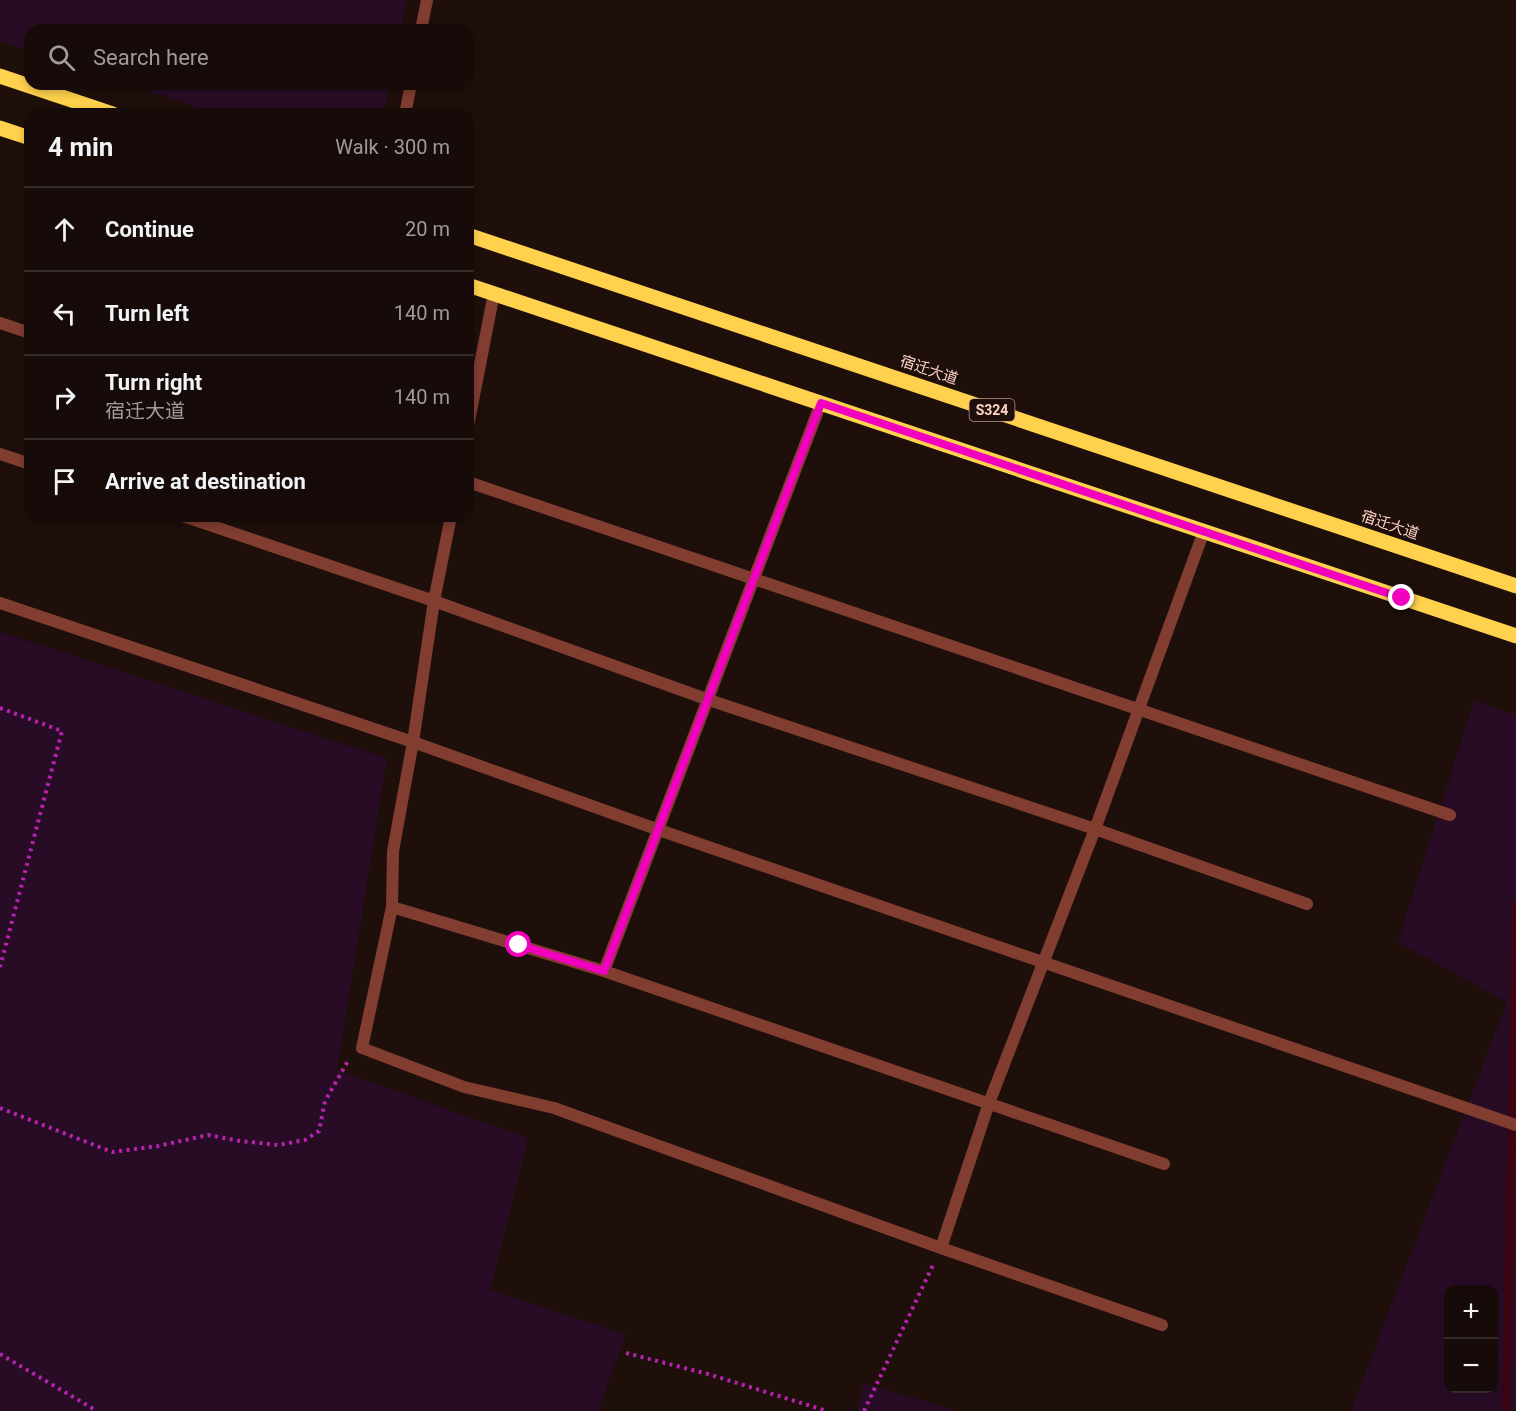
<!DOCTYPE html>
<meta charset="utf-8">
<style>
body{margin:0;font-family:Roboto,"Noto Sans SC",sans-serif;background:#1f1412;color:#f1f3f6}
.controls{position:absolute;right:18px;bottom:18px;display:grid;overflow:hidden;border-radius:12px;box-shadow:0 3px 9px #0003}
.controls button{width:54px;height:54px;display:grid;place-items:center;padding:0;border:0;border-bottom:2px solid #352b29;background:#160b08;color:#f1f3f6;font:30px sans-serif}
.stop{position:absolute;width:18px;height:18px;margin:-14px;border:4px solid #f100bd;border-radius:50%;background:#fff}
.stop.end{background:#f100bd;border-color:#fff;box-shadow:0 2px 6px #0008}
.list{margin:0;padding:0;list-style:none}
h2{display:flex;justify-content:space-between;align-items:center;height:78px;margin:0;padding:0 24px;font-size:26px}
h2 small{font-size:20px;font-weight:400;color:#9e9b9c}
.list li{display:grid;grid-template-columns:39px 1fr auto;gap:18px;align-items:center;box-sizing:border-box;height:84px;padding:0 24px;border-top:2px solid #352b29}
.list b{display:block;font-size:22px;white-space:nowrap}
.list p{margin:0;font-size:20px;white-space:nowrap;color:#9e9b9c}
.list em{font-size:20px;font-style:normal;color:#9e9b9c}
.icon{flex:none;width:33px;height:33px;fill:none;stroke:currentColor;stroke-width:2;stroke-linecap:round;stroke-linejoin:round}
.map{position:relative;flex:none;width:1516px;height:1411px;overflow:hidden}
.search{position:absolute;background:#160b08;box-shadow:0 3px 9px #0003;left:24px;top:24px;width:450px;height:66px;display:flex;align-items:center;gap:15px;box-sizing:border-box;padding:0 21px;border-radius:18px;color:#9e9b9c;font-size:22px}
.panel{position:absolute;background:#160b08;box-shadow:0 3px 9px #0003;left:24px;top:108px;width:450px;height:414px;border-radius:18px}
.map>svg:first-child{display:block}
.green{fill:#280c26;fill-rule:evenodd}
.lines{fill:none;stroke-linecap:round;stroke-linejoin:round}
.stream{stroke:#3c0412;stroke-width:8}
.path{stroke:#b722af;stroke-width:4;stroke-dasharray:3 4.5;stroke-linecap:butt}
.service{stroke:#813d30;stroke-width:12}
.minor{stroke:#813d30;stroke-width:12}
.primary{stroke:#ffd14d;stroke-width:15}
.route{stroke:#f100bd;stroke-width:8}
.labels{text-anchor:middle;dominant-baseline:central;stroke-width:6;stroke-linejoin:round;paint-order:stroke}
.shield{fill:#1e0f0a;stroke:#bc988e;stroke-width:1.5}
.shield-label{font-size:14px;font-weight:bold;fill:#ffd3c6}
.street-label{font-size:15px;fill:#ffd3c6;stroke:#1e0f0a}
</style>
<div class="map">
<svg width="1516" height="1411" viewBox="0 0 1516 1411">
<rect width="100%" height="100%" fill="#1e0f0a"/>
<path class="green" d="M0 0H406L400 30H30V51L0 41Z
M128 84H389L383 114H218Z
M0 632 387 758 337 1070 528 1138 490 1290 626 1334 598 1411H0Z
M1474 701 1516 715V1411H1351L1507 1002 1398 942ZM1448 1290H1494V1388H1448Z
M864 1383 958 1411H857Z"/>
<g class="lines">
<path class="stream" d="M1506 1411 1516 904"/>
<path class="path" d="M0 708 62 731 0 967
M0 1108 112 1152 158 1146 208 1135 240 1141 278 1145 305 1140 319 1131 325 1101 348 1061
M626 1353 708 1374 827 1411
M0 1354 97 1411
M864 1411 933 1265"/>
<path class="service" d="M0 323 30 333
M468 426 494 293
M0 454 30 464
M468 482 1450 815
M183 516 434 601 709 700 1095 829 1307 904
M451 516 434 601 413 742 393 851 392 907 362 1048 464 1087 554 1108 941 1248 1162 1325
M0 603 413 742 659 830 1516 1125
M392 907 604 971 1164 1164
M604 971 821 403
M941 1248 989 1103 1095 829 1204 531"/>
<path class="minor" d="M421 30 427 0
M405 114 411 84"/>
<path class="primary" d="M0 76 113 114
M0 128 30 138
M468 235 1516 586
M468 285 1516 636"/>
</g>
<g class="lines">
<path class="route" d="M519 945 604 971 821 403 1402 598"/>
</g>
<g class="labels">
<rect class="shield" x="969.5" y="399" width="45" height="22" rx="4.5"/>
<g class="shield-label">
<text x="992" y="410">S324</text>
</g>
<g class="street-label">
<text transform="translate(929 370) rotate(19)">宿迁大道</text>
<text transform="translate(1390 525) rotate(19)">宿迁大道</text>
</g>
</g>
</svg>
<div class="controls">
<button>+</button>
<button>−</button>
</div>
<div class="stop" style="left:519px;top:945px"></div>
<div class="stop end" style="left:1402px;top:598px"></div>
<div class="search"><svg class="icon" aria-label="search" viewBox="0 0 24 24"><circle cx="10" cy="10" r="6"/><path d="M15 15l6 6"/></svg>Search here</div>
<section class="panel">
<h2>4 min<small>Walk · 300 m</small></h2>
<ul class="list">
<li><svg class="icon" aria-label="ahead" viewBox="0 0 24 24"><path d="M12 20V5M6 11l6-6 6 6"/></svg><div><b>Continue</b></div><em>20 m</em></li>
<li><svg class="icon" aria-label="left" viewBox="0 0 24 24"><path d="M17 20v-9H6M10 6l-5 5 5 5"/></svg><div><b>Turn left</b></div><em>140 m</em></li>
<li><svg class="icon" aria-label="right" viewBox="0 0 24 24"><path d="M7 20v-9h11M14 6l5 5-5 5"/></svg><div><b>Turn right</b><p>宿迁大道</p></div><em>140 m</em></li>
<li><svg class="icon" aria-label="arrive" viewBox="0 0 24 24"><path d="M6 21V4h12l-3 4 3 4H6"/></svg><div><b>Arrive at destination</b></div></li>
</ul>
</section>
</div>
